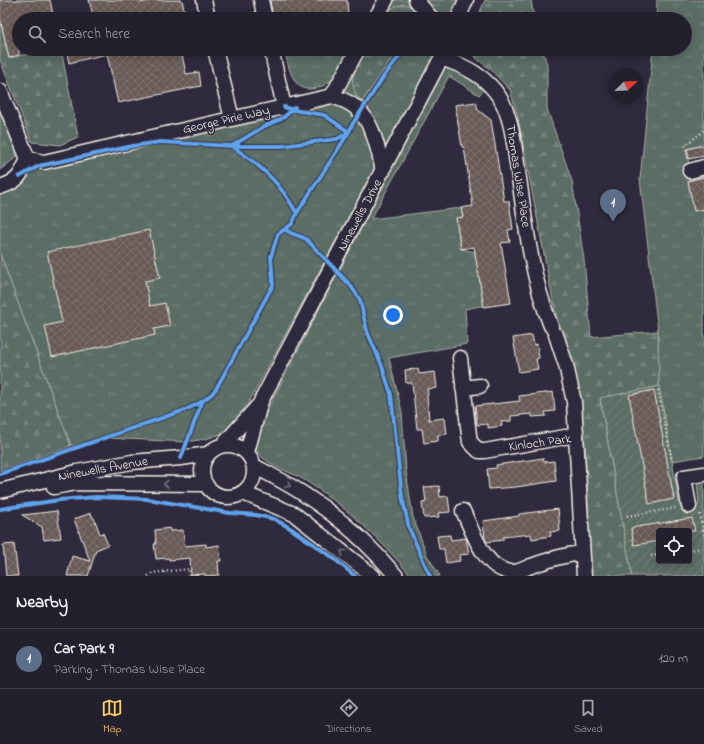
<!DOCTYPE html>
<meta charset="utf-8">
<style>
body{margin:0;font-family:"Indie Flower",sans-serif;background:#2b2836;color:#f1f3f6}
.controls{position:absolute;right:12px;bottom:12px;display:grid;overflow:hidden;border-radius:4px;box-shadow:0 2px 10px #0003}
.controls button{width:36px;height:36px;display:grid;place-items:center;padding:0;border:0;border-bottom:1px solid #403e4a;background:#23202e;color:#f1f3f6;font:20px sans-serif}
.compass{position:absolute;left:608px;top:68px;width:36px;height:36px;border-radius:50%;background:#23202e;box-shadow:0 2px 10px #0003;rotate:67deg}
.you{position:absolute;left:393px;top:315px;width:14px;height:14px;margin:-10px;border:3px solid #fff;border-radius:50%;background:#1a73e8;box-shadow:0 0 0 6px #1a73e833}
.badge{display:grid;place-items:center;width:26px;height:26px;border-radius:50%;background:#ffd166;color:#fff;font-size:13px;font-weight:700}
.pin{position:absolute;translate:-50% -33px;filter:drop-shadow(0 1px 2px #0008)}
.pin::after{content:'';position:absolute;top:21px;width:14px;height:12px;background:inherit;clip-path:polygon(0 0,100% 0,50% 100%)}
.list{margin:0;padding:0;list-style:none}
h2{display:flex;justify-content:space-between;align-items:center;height:52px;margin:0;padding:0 16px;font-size:17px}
h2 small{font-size:13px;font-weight:400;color:#a3a3aa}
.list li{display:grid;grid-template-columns:26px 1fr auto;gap:12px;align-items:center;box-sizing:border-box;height:60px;padding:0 16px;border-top:1px solid #403e4a}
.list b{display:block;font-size:15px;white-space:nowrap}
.list p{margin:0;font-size:13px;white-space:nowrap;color:#a3a3aa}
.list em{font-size:13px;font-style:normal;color:#a3a3aa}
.icon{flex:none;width:22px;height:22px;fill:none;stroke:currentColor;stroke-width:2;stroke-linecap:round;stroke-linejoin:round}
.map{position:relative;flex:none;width:704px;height:576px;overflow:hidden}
.search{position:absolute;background:#23202e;box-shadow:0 2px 10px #0003;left:12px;right:12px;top:12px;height:44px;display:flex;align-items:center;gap:10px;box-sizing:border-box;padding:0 14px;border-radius:22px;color:#a3a3aa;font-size:15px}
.sheet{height:112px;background:#23202e}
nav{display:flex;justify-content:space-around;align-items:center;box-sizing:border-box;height:56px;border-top:1px solid #403e4a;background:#23202e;font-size:11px;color:#a3a3aa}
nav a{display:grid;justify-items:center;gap:2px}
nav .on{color:#ffd166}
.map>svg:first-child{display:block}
.grass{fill:url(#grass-tufts);stroke:#a8afa6}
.forest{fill:url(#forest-firs);stroke:#a8afa6}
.garden{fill:url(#garden-furrows);stroke:#a8afa6;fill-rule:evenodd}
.building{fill:url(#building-cross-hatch);stroke:#f4f1e8}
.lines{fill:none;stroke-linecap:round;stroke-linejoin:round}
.minor-casing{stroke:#f4f1e8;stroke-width:17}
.path{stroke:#f4f1e8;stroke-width:2.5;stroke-dasharray:1 3;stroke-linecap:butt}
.minor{stroke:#2f2a3d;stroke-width:14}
.cycleway-casing{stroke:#2f2a3d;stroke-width:6}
.cycleway{stroke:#60a3ed;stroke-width:4}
.oneway{stroke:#747079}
.labels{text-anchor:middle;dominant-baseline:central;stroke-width:3;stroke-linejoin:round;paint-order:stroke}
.street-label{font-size:13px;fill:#f4f1e8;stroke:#2f2a3d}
</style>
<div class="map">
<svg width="704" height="576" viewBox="0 0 704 576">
<defs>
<pattern id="grass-tufts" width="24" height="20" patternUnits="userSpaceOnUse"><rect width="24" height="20" fill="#5b6d65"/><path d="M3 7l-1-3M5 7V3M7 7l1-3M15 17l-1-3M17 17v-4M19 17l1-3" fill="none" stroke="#73827b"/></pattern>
<pattern id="forest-firs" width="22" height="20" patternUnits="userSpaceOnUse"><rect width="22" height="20" fill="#5b6d65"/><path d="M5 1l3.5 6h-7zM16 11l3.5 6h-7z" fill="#73827b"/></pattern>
<pattern id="garden-furrows" width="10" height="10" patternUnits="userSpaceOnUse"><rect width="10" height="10" fill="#5b6d65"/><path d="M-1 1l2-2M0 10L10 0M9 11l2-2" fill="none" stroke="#73827b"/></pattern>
<pattern id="building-cross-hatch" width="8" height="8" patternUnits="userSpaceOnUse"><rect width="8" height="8" fill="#685a57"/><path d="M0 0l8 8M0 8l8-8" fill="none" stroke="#7e726f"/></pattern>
</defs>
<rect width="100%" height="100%" fill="#2f2a3d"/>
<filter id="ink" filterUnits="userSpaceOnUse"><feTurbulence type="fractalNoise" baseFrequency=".025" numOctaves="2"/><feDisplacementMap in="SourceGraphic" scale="8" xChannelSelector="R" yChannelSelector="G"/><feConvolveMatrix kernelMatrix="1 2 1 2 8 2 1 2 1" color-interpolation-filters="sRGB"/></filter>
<g filter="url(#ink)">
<path class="grass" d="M386 0H460L452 19H376Z
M657 0H704V145L687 149C690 164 687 177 690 191L704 188V456L672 461 659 386 658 331 640 179 653 49H685V19H656Z
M284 49H347C344 56 343 66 339 72 331 85 305 98 295 81 289 72 287 60 284 49Z
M361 49H439L242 415 224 433 206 439 185 442 107 438 71 446 0 254V192L28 168 333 102Z
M445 65 463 71 485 89 479 95 449 76 371 219 461 208 463 217 456 218 461 249 475 252 484 307 480 306 465 309 467 344 389 358 402 412 406 471 413 517 427 555 440 576H411C380 539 347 507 306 481 292 472 273 468 261 456 254 449 256 439 257 430Z"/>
<path class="forest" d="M485 0H531L534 19H477Z
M405 4 413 8 421 15 419 19H382C390 10 392 6 405 4Z
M0 18 9 58 49 49H61L78 137 60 145 32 142 0 60Z
M366 49H398L362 102C344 82 356 69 366 49Z
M472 49H542L547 64V109L572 181 584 260 591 337 658 331 659 386 600 399 632 576H591L585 444 579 404 570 361 558 327 517 113 510 90 491 70 476 58Z
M0 108 19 155 0 170Z
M0 254 71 446 0 471Z"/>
<path class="garden" d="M659 386 680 507 699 504 697 483 704 482V576H632L600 398ZM659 531H689V561H659Z"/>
<path class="building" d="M0 0H50L54 19H19V55L9 58 0 18Z
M89 0H141V3L153 0H182L186 19H94Z
M270 0H347L348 15 330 19H273Z
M66 49H181L186 74 199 72 201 86 118 103 107 54 69 63Z
M476 102 478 110 491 120 504 201H509L513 229 508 230 510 242 501 243 511 303 484 307 474 247 461 249 456 218 463 217 461 208 473 206 464 147H462L455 105Z
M704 145V156L689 159 687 149Z
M704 177V209L694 211 688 181Z
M149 230 160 278 145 281 150 306 165 303 170 326 154 329 155 335 52 357 45 326 62 322 47 252Z
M532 335 534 345 537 344 539 358 536 359 538 369 519 372 513 338Z
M418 369 419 374 435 372 437 388 427 389 428 395H427L429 420 445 418 447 434 438 435V441L424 443 422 429H417L412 383H406L405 370Z
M654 390 674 499 649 504 629 395Z
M553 392 555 411 545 412 546 416 532 417V414L511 416V421L501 422 502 426 488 428V424L477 425 475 406 520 401 519 396Z
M543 458 544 462 554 461 556 481 516 487 489 489 487 469 497 468 496 465Z
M439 486 440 497 448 496 450 512 438 513 439 517 424 518 422 503 426 502 424 487Z
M558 509 560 531 550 532 551 536 532 539 531 534 503 537V540L487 542 485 539 483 521 519 516V514Z
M57 511 61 538 44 540 42 527 22 515Z
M91 513 93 518H94L100 534 103 533 108 545 96 550 88 576H67L72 556 90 561 74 519Z
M692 518 695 531H659V541L634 545 631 528Z
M170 528V531L183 530 185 546 206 544V547L219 545 221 561H218L219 575 205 576V574L191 575 190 558 169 560V558L156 559 154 544H156L155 530Z
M450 535 451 540 466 538 469 554 459 555 460 561 446 563 444 549H439L437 536Z
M14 544 18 576H6L3 545Z"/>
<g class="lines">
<defs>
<path id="minor" d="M204 0 208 19
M261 0 265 19
M416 0 432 19
M375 19 386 0
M458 19 466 0
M215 49 232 119
M271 49 284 107
M441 58C465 66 486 76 500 98 513 119 515 153 519 178 526 228 532 279 551 326
M0 91 28 159 44 162 332 96C338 98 344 100 349 103 372 115 378 148 383 171
M332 96 358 49
M690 171 704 167
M0 187C19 181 20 176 28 159
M556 335 566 365 574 402 576 435
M460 358 469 435 470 442 479 451H485L576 435 584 576
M463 388 480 386
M202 471a26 26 0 1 1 52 0a26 26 0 1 1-52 0Z
M223 445 259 405
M247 452 261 401 446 49
M254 466C271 475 289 484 305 495 339 517 370 545 396 576
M54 487 76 483 205 484
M0 491 77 472 132 462 181 458 208 454
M243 493 294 514 373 576
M689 506 684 477 704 474
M463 511C473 532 485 572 513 572 519 572 526 568 531 566 549 560 563 555 582 553"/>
</defs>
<use href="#minor" class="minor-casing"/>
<path class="path" d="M688 158 685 145 704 131
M658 390 672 461
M700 514 704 535
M627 516 676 508
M689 550 704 548
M651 556 659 555
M164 572V576
M148 576 152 573 189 569V576"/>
<use href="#minor" class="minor"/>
<defs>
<path id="cycleway" d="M284 107 293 110 324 115 349 132 297 213 292 224 285 229C291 235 299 235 306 239L351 286 360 300 367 331 382 366 391 394 402 496 409 528 430 576
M295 107 283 118 263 127 232 146C250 159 270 173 283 192 288 198 292 206 297 213
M19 177 39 166 133 146 160 142 232 146H282L337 139 349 132 352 125 384 76 405 49
M181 458 202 402
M0 474 185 410C197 404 208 400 216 389L273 285 271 256 278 234 285 229
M0 509 59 500 97 497 147 499 230 513 256 515 274 519 290 528 332 557 355 576"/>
</defs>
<use href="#cycleway" class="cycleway-casing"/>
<use href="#cycleway" class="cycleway"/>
</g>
<defs><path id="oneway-chevron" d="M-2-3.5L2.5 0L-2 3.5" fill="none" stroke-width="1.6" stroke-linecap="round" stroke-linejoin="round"/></defs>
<g class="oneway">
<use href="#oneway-chevron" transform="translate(166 484) rotate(-180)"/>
<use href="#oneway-chevron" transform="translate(288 485) rotate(29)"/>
<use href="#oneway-chevron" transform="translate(343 552) rotate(-142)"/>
</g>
</g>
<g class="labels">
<g class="street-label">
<text transform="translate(226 120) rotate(-13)">George Pirie Way</text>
<text transform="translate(518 176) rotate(81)">Thomas Wise Place</text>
<text transform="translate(360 215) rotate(-62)">Ninewells Drive</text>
<text transform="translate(540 443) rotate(-8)">Kinloch Park</text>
<text transform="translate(103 469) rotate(-10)">Ninewells Avenue</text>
</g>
</g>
</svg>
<div class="controls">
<button><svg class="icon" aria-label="locate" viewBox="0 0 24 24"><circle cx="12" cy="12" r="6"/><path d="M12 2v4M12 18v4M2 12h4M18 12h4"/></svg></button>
</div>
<svg class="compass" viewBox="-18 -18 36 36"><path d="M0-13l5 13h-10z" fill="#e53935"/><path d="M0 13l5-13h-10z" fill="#a3a3aa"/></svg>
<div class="you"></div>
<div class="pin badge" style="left:613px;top:222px;background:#5c6f8a">1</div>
<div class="search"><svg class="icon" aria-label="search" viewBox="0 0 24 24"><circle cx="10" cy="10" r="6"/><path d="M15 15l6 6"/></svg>Search here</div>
</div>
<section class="sheet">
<h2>Nearby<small></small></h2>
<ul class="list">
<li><span class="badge" style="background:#5c6f8a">1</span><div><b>Car Park 9</b><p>Parking · Thomas Wise Place</p></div><em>120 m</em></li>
</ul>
</section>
<nav>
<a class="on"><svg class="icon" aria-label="map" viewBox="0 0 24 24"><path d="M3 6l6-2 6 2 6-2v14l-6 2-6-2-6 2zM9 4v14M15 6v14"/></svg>Map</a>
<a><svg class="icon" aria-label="directions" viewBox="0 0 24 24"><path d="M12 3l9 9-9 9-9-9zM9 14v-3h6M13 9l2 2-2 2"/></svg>Directions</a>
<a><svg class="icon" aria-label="saved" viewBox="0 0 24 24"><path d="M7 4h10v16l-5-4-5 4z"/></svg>Saved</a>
</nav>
